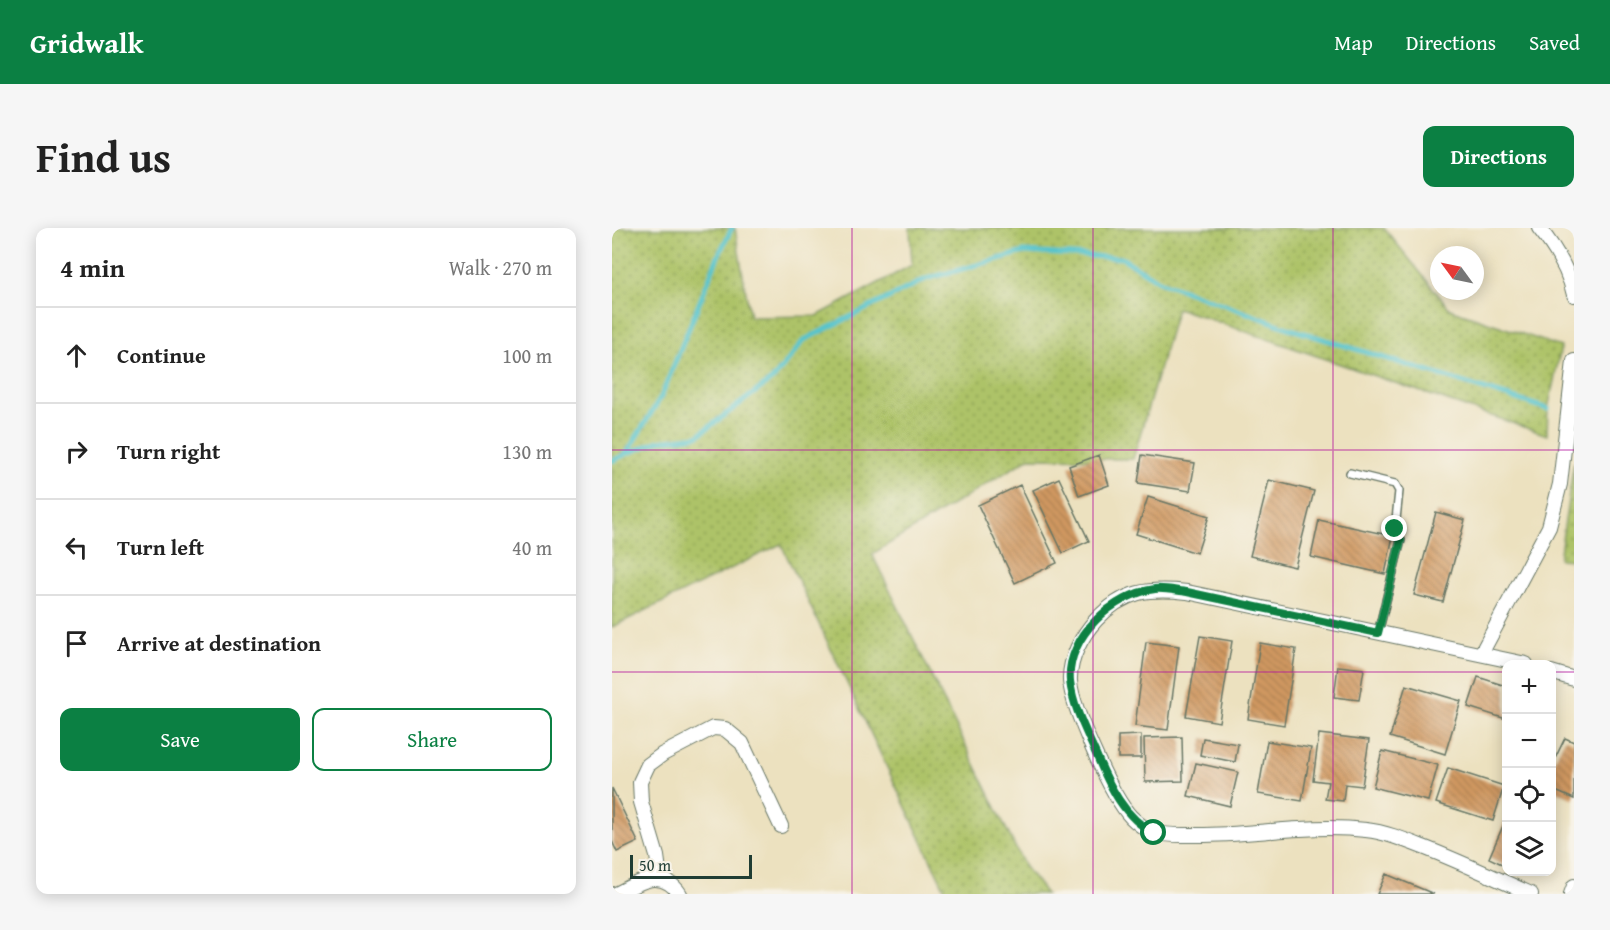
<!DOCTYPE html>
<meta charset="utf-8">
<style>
body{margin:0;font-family:"Gentium Book Plus",serif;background:#f6f6f6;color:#222}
.controls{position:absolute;right:18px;bottom:18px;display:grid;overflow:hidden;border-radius:12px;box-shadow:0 3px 15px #0003}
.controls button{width:54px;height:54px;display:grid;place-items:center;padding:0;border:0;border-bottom:2px solid #e0e0e0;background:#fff;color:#222;font:30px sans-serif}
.compass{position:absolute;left:818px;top:18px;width:54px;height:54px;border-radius:50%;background:#fff;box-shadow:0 3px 15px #0003;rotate:303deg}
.scale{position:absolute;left:18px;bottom:15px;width:122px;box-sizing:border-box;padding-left:6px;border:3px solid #1f3d34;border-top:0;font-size:16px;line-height:21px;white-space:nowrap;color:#1f3d34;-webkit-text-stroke:4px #f7f3e8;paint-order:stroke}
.stop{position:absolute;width:18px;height:18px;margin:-14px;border:4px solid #0b8043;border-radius:50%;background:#fff}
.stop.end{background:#0b8043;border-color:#fff;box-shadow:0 2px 6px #0008}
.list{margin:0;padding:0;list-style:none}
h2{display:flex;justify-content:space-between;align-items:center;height:78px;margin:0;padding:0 24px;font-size:26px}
h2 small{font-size:20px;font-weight:400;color:#767676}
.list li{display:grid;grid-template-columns:39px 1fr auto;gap:18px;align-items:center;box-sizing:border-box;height:96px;padding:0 24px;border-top:2px solid #e0e0e0}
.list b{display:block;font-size:22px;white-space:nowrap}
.list em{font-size:20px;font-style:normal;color:#767676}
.actions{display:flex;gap:12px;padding:18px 24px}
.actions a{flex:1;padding:14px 0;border:2px solid #0b8043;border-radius:12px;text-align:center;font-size:21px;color:#0b8043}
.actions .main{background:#0b8043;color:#fff}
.icon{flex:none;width:33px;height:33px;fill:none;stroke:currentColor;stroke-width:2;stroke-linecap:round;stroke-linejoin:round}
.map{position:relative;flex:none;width:962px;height:666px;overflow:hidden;border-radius:12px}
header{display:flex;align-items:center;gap:36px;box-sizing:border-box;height:84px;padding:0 30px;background:#0b8043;color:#fff}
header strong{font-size:28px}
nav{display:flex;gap:33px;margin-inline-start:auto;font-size:21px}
.intro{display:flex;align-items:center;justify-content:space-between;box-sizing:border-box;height:144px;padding:0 36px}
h1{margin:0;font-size:42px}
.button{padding:15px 27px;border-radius:12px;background:#0b8043;color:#fff;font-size:21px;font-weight:700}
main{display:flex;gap:36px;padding:0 36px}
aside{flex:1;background:#fff;border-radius:12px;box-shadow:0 3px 15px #0003}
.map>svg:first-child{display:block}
.grass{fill:url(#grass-dots);stroke:#66804e;stroke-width:1.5}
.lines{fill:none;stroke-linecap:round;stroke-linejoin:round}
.stream{stroke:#56c4cd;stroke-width:5}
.building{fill:url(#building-back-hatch)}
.lane-casing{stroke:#677665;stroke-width:10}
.street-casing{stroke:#677665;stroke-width:16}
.lane{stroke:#fff;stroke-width:7}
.street{stroke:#fff;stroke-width:14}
.route{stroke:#0b8043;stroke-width:8}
.grid{fill:none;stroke:#b5179e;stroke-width:1.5;stroke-opacity:0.55}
</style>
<header>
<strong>Gridwalk</strong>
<nav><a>Map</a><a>Directions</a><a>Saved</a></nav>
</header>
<div class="intro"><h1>Find us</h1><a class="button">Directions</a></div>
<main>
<aside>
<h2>4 min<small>Walk · 270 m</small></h2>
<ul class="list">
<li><svg class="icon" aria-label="ahead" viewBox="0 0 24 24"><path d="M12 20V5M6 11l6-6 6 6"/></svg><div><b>Continue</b></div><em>100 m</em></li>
<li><svg class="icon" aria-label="right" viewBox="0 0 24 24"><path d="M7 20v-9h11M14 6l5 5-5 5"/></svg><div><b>Turn right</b></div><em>130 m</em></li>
<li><svg class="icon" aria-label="left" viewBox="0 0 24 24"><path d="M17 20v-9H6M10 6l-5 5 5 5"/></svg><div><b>Turn left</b></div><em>40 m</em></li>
<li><svg class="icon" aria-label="arrive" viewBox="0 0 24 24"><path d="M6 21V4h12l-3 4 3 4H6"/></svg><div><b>Arrive at destination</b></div></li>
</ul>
<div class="actions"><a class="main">Save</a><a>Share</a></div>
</aside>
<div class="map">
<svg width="962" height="666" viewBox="0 0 962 666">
<defs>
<pattern id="grass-dots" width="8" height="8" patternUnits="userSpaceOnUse" patternTransform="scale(1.5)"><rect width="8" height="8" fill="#adc367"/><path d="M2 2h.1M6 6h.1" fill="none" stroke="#8ca056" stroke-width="1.8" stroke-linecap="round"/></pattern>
<pattern id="building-back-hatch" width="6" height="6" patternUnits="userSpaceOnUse" patternTransform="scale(1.5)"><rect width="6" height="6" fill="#d09860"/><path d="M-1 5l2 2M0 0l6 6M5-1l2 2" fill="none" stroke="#a87d50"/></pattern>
</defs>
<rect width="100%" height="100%" fill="#f7f3e8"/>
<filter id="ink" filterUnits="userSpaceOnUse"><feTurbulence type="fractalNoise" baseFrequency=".0167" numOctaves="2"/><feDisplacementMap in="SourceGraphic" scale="12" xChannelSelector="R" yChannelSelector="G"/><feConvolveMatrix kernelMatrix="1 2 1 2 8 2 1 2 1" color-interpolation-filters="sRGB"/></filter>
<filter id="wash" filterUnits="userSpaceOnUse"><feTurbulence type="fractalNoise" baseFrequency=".008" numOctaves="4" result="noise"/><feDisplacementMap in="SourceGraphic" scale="24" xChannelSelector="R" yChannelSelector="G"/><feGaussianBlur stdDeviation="1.35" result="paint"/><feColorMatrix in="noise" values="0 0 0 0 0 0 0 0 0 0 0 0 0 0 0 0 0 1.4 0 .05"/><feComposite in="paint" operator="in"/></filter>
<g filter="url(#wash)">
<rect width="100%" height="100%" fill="#ece1bf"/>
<path class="grass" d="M3 0H123L138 89 205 88 300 37 298 0H772L838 81 949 119 936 181 935 207 565 80 521 231 417 230 260 326 413 639 434 666H335L169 316 0 399V12Z
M962 234V332L947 331Z"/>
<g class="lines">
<path class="stream" d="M14 226 47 213 85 208 162 150 192 112 314 51 412 24 510 30 547 53 676 100 936 181
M0 233 14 226 49 169 107 26 120 0"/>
</g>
<g id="blocks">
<path class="building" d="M487 227 497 257 467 268 457 238Z
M530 227 583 235 578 263 526 255Z
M447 250 477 313 451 325 421 262Z
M657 252 702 263 683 339 638 328Z
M408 257 445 335 403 355 366 277Z
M536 269 597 288 585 325 524 306Z
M824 284 853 292 831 374 802 367Z
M707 292 781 308 773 346 699 329Z
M588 408 620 413 607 494 574 488Z
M534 414 567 418 556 502 523 498Z
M648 415 684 421 672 497 636 491Z
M726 438 752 441 747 472 722 469Z
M866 449 894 458V491L856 479Z
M794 457 849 473 833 526 778 509Z
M707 506 757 512 750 558 733 556 731 573 713 571 716 554 701 552Z
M529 507V530H506V508Z
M570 509 571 553 533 554 532 510Z
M591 510 626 516 623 534 588 527Z
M953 510 962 514V571L939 561V539Z
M655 513 699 520 690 573 646 566Z
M770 523 826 537 816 573 761 559Z
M584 535 626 544 618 578 576 568Z
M836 540 892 558 881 593 824 575Z
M0 560 26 614 5 624 0 613Z
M894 591V638L877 630Z
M774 646 822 666H765Z"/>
</g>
</g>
<g filter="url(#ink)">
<use href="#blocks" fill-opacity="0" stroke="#677665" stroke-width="1.5"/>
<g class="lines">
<defs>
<path id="lane" d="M738 245 783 256 787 263 783 301 789 312 766 405"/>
<path id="street" d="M927 0C943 20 957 42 962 67
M869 426 937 299 948 256 962 133
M914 436 575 364C537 360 512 362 484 392 470 407 457 431 458 453 460 480 500 569 519 589 525 595 533 601 541 604 553 608 569 607 582 607 639 608 696 595 754 602 773 604 793 612 811 619 847 633 883 650 919 666
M939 444 962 451
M48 650 45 628 29 574 28 554 36 537 51 526 101 500 113 501 130 515 169 598
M4 666C28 654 49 639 68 666
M959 666 962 658"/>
</defs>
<use href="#lane" class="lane-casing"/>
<use href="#street" class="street-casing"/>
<use href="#lane" class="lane"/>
<use href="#street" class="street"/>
</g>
</g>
<g class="lines" filter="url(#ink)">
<path class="route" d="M542 605C512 590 497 557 484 526 474 503 461 479 458 453 454 409 502 366 543 361 553 360 565 363 575 364L766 405 789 312 783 301"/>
</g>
<path class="grid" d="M240 0V666M481 0V666M721 0V666M0 222H962M0 444H894M939 444H962"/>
</svg>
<div class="controls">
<button>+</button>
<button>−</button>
<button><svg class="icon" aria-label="locate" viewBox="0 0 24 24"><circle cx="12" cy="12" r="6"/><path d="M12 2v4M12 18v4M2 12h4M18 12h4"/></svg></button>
<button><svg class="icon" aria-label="layers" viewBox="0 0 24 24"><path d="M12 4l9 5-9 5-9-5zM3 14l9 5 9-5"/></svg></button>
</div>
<svg class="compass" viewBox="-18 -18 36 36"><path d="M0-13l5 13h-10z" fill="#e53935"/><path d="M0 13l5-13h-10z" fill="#767676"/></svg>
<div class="scale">50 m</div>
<div class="stop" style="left:542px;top:605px"></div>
<div class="stop end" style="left:783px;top:301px"></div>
</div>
</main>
